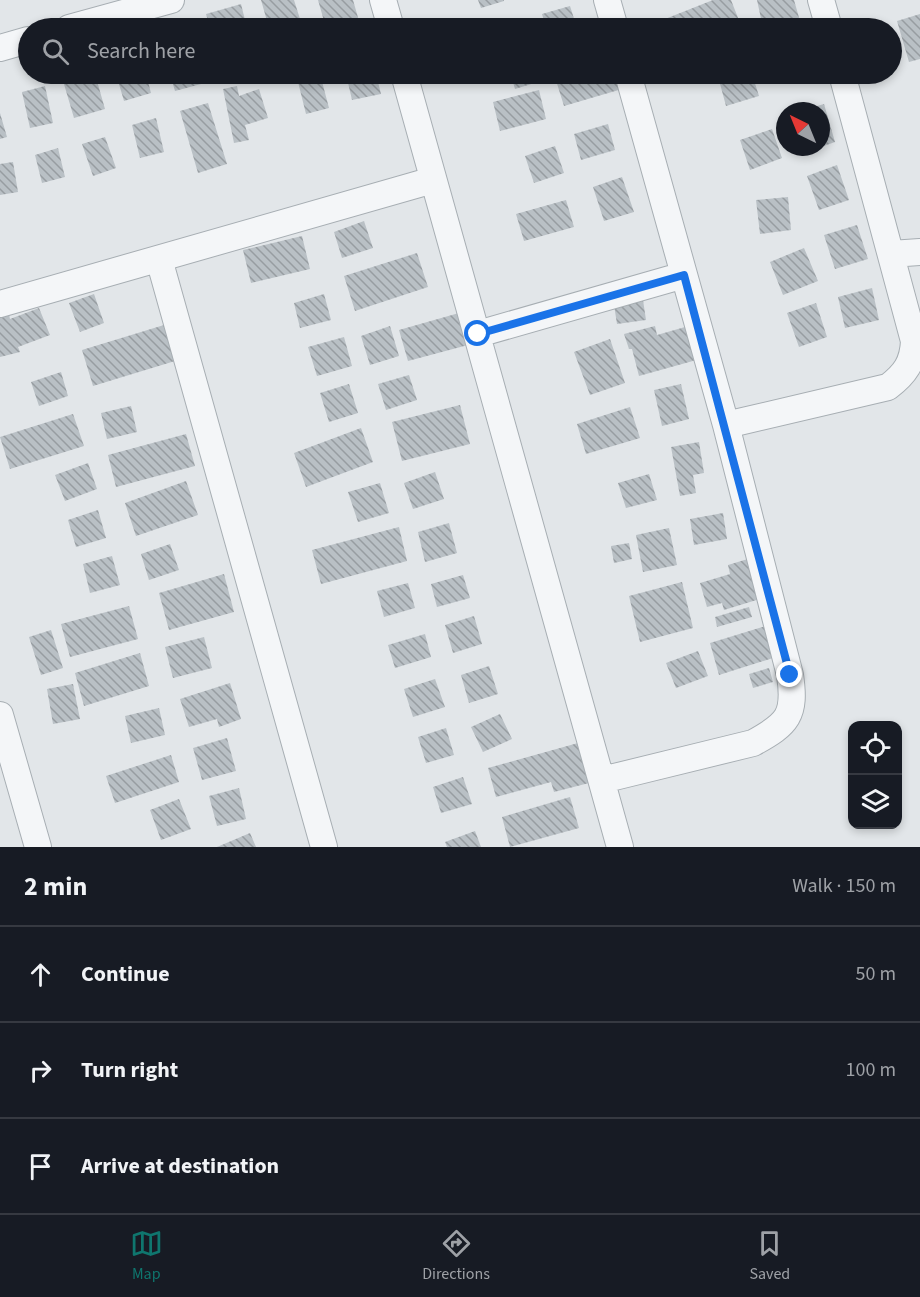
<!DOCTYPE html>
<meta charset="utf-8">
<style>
body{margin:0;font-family:"Source Sans 3",sans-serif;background:#242831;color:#f1f3f6}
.controls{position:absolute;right:18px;bottom:18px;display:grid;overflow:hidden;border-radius:12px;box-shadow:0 3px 9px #0003}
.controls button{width:54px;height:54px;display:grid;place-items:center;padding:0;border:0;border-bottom:2px solid #363941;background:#171b24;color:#f1f3f6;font:30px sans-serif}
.compass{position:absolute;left:776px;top:102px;width:54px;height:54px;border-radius:50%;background:#171b24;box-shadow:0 3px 9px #0003;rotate:317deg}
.stop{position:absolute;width:18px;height:18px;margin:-14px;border:4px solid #1a73e8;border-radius:50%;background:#fff}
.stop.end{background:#1a73e8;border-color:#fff;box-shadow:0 2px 6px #0008}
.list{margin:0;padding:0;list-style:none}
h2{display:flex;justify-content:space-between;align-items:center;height:78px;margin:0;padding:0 24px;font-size:26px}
h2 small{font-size:20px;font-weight:400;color:#9ea1a6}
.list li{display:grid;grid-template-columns:39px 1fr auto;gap:18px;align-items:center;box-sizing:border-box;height:96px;padding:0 24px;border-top:2px solid #363941}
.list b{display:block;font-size:22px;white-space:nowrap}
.list em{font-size:20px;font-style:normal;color:#9ea1a6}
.icon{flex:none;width:33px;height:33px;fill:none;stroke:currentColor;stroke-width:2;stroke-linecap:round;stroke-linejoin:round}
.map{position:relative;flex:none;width:920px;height:847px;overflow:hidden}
.search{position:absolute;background:#171b24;box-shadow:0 3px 9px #0003;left:18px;right:18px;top:18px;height:66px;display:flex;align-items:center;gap:15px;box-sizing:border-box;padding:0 21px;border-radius:33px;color:#9ea1a6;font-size:22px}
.sheet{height:366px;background:#171b24}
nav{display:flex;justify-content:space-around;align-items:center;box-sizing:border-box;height:84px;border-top:2px solid #363941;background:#171b24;font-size:16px;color:#9ea1a6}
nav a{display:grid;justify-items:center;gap:3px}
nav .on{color:#0f766e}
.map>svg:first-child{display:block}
.building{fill:url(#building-back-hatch)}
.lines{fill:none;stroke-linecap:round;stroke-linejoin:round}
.street-casing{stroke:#a7aeb3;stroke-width:28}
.street{stroke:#f4f6f8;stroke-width:26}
.route{stroke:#1a73e8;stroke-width:8}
</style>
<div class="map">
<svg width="920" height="847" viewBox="0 0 920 847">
<defs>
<pattern id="building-back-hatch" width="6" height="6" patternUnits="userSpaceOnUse" patternTransform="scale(1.5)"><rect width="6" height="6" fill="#b9c0c5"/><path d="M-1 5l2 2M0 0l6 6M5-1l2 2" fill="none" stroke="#979da1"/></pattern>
</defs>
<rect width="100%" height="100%" fill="#e2e6e9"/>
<path class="building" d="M261 0H294L300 19 269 28Z
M318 0H353L361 28H326Z
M478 0H504V1L481 8Z
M713 0H731L742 28H669L665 19Z
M757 0H794L802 28H763Z
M241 4 247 28H210L206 14Z
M570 6 577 28H546L542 14Z
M920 14V59L909 62 897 21Z
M61 74H95L105 109 74 118Z
M116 74H146L151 93 124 101Z
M170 74H198L201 84 175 91Z
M314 74H320L329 108 306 114 297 78Z
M346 74H376L381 94 352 100Z
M530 74H539L541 81 515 89 512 79Z
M554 74H617L622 89 564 106Z
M744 74H752L759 96 726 106 719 80Z
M778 74H811V76L781 83Z
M45 86 53 123 30 128 22 92Z
M237 86 239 96 259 89 268 118 245 125 249 140 234 143 223 89Z
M539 90 546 119 500 131 493 102Z
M208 103 227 164 198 173 180 111Z
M824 104 835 142 821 147V111L804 110Z
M0 113 7 137 0 139Z
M156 118 164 152 140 158 132 125Z
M608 124 615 150 581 160 574 134Z
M772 129 782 158 750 170 740 140Z
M105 137 116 168 93 176 82 144Z
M555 146 564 173 534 183 525 156Z
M58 148 65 177 42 183 35 155Z
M13 162 18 192 0 195V164Z
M837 165 849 200 819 210 807 176Z
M622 177 634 212 604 221 593 187Z
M788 197 791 230 760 234 756 200Z
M566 200 574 227 524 241 516 214Z
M364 221 373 248 342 258 334 232Z
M857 225 868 259 835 269 824 235Z
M302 236 310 269 251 283 243 250Z
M804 248 818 281 783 295 770 262Z
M417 253 428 287 355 311 344 276Z
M872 288 879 320 845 328 838 297Z
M94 294 104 323 80 332 69 303Z
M324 294 331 320 300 328 294 303Z
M643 300 646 320 617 324 614 305Z
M816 303 827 337 799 347 787 313Z
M39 308 50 335 18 347 20 352 0 357V314L8 311 10 319Z
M459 313 468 345 408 361 399 330Z
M164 325 175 361 93 386 82 350Z
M692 325 700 359 639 376 632 349H629L624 334 655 326 657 335Z
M390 326 399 356 370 365 361 336Z
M344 337 352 366 317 376 308 347Z
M610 339 625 383 590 395 574 352Z
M61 372 68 396 39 406 31 382Z
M409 375 417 400 386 410 378 384Z
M349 384 358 413 329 422 320 393Z
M681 384 689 419 662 426 654 390Z
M460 405 470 444 402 461 392 422Z
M131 406 137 432 107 439 101 413Z
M630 407 640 438 586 454 577 424Z
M73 414 84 446 10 469 0 437Z
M361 428 373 462 306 487 294 453Z
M186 434 195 466 116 487 108 455Z
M699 442 704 473 693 475 696 493 680 496 671 447Z
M88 463 97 489 65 501 55 475Z
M435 472 444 499 413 509 404 483Z
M649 474 657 500 626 508 618 483Z
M186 481 198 515 136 536 125 503Z
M380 483 389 513 358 522 348 492Z
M98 510 106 538 76 547 68 520Z
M723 513 727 539 694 545 690 519Z
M449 523 457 553 425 562 418 532Z
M399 527 407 561 321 584 312 550Z
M669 528 677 565 643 572 636 535Z
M629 543 632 559 614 563 611 546Z
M170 544 179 570 149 580 141 554Z
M112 556 120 585 90 593 83 564Z
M751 558 763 598 724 610 722 603 707 607 700 583 730 574 728 565Z
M224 574 234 612 169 630 159 593Z
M463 575 470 598 437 607 431 584Z
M682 582 693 628 640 642 629 596Z
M408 583 415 608 384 617 377 591Z
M129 606 138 639 70 657 61 624Z
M749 607 752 617 717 627 715 617Z
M474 616 482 644 453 653 445 625Z
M766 626 776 657 719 675 710 643Z
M51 630 63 668 41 675 29 637Z
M425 634 431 657 395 668 388 645Z
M204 637 212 668 173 678 165 647Z
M698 651 708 676 676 688 666 663Z
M140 653 149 686 84 706 75 673Z
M489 666 498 694 469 703 461 675Z
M769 668 773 682 753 688 749 674Z
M435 679 445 707 413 717 404 689Z
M230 683 241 719 219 727 217 719 189 727 180 699Z
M73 684 80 719 53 724 47 689Z
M159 708 165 735 131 743 125 716Z
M500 714 512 739 483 752 471 727Z
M446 728 454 755 426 763 418 737Z
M227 738 236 771 202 780 193 748Z
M578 743 589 783 554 792 551 782 496 797 488 768Z
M171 755 179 782 115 803 106 776Z
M463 777 472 804 441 813 433 787Z
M239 788 246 819 217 826 209 796Z
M570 797 579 828 510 847 502 817Z
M179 799 191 829 161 840 150 810Z
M475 831 481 847H447L445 842Z
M250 833 256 847H217Z"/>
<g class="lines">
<defs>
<path id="street" d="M383 0 391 28
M607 0 615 28
M821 0 829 28
M69 28 171 0
M0 48 28 40
M404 74 620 847
M891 254 920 252
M159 259 324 847
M0 304 433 180
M478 334 684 275
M726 425 888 387C905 374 913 363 914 341L842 74
M0 715 38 847
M602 780 753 743C788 724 796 715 790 675L726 425 628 74"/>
</defs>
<use href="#street" class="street-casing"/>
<use href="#street" class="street"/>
</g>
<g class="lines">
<path class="route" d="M478 334 684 275 790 675"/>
</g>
</svg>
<div class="controls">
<button><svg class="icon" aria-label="locate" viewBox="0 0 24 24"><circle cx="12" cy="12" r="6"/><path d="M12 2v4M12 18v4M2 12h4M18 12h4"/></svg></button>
<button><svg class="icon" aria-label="layers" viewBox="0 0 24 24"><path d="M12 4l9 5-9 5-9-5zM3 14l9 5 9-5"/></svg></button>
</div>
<svg class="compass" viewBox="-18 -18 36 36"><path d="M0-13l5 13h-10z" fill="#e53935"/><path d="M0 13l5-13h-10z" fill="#9ea1a6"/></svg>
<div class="stop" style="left:478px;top:334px"></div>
<div class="stop end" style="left:790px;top:675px"></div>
<div class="search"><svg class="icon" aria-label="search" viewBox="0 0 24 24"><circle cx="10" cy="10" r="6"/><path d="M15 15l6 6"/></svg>Search here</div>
</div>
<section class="sheet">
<h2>2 min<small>Walk · 150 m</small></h2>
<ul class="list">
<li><svg class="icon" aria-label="ahead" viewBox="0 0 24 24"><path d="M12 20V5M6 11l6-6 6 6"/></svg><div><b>Continue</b></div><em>50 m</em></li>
<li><svg class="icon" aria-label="right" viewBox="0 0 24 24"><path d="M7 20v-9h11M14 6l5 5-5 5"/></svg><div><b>Turn right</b></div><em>100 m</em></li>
<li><svg class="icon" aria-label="arrive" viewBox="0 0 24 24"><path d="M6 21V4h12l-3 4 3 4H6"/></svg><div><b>Arrive at destination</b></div></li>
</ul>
</section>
<nav>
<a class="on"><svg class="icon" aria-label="map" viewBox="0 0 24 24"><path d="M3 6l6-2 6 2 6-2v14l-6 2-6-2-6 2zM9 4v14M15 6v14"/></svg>Map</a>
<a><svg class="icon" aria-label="directions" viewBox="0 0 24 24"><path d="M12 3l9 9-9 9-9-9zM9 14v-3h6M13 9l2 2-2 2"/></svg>Directions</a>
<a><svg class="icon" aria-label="saved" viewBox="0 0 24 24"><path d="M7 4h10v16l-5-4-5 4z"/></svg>Saved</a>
</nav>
